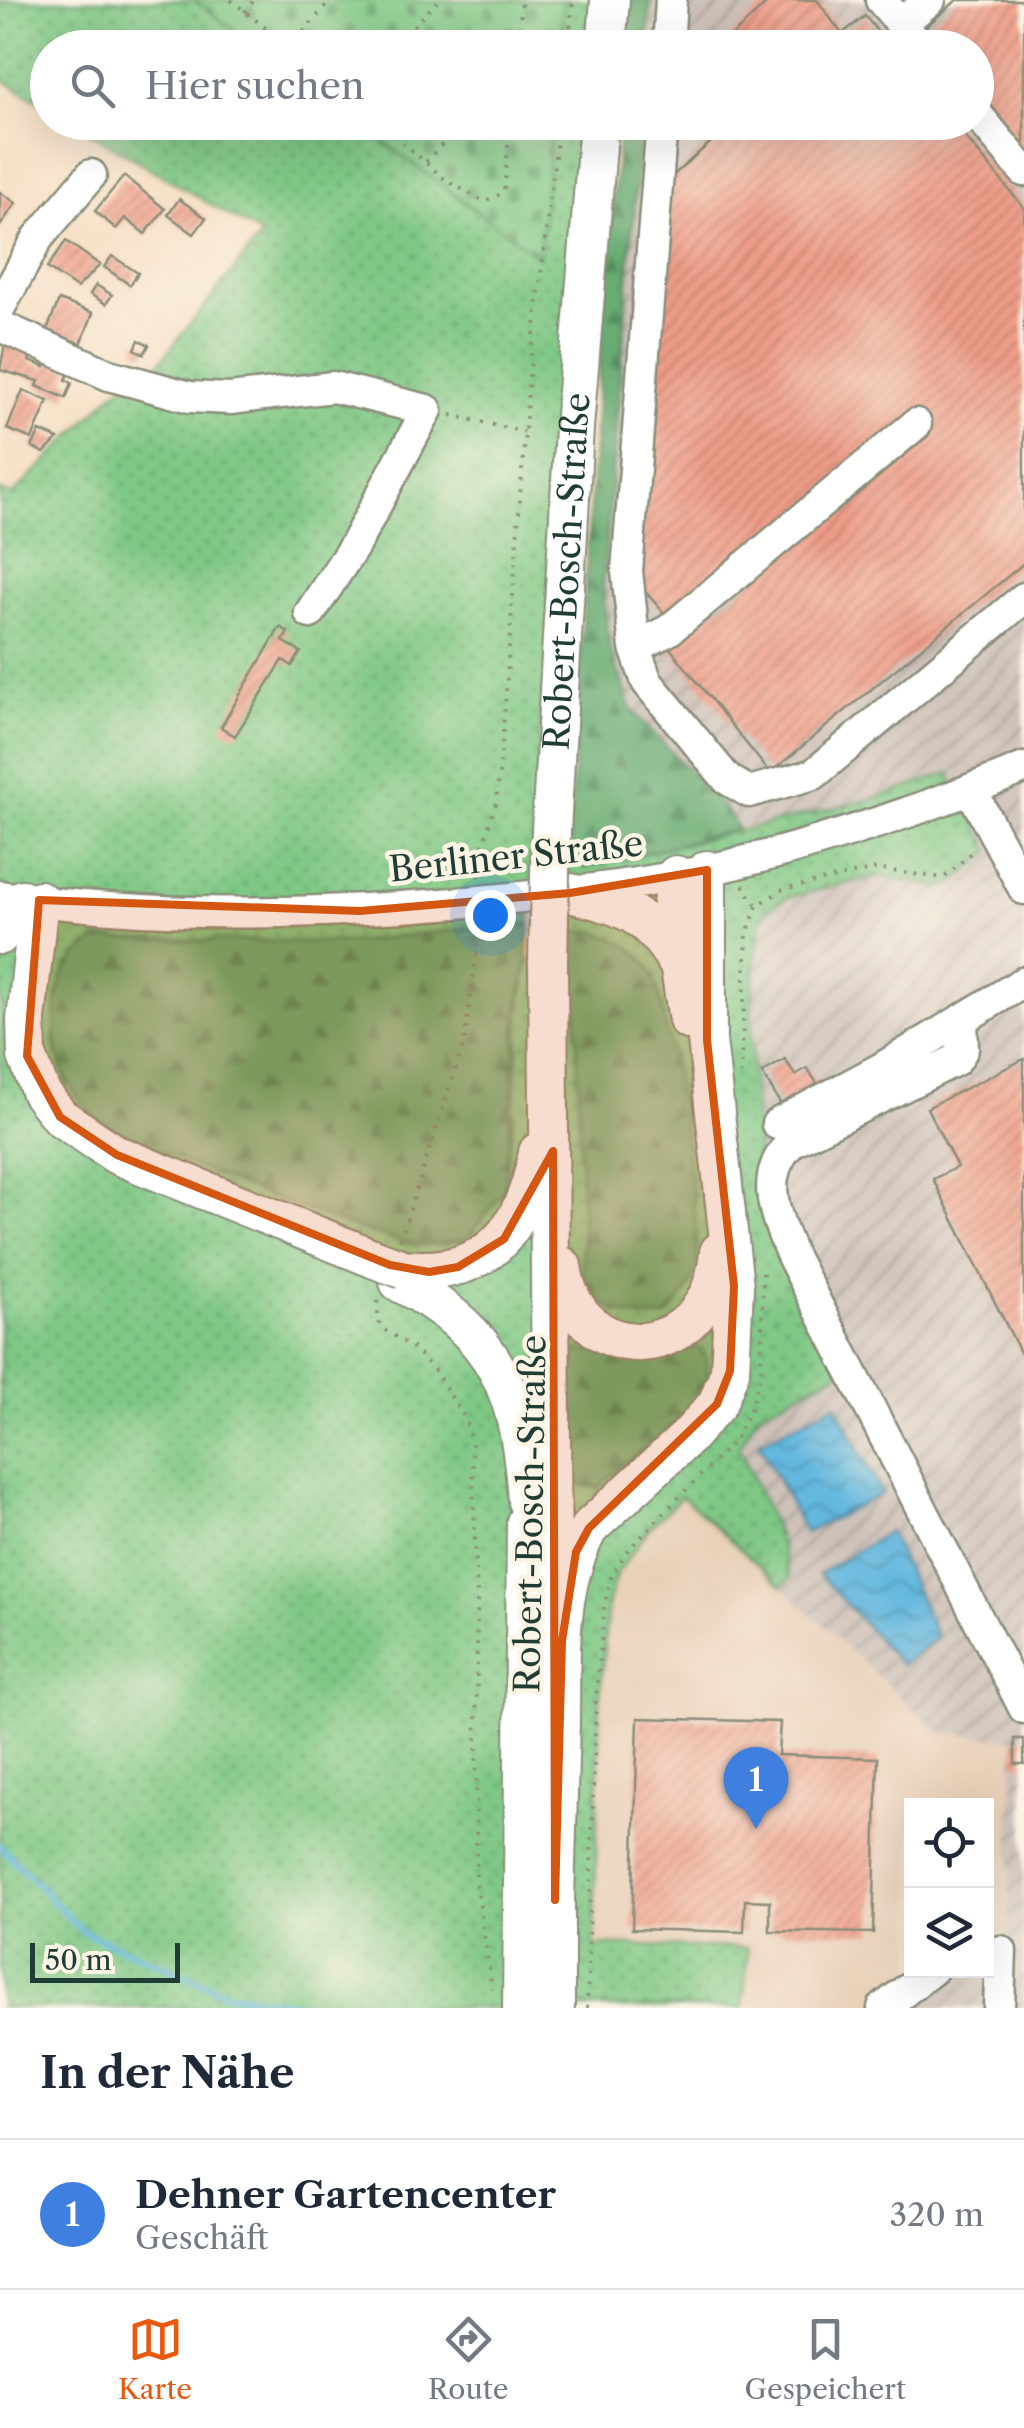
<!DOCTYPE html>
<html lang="de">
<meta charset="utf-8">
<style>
body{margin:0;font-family:"Libre Caslon Text",serif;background:#f6f6f7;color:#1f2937}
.controls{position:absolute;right:30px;bottom:30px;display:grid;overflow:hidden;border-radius:0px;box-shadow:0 10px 40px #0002}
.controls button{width:90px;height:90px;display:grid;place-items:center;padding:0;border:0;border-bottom:2px solid #e0e1e3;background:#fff;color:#1f2937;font:50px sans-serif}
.scale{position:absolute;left:30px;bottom:25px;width:150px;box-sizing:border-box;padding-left:10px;border:5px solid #1f3d34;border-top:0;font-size:28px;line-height:35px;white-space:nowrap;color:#1f3d34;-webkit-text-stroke:8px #fcf5e5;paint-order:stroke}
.you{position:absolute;left:490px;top:915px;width:35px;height:35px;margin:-25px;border:8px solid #fff;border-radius:50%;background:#1a73e8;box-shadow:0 0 0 15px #1a73e833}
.badge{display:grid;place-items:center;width:65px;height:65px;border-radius:50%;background:#ea580c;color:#fff;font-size:32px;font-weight:700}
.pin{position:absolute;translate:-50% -82px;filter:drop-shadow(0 2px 5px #0008)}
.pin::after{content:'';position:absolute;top:52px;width:35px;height:30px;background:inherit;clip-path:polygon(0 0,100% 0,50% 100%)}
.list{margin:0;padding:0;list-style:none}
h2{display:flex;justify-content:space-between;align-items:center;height:130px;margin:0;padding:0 40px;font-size:42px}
h2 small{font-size:32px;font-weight:400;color:#747a83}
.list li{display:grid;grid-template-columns:65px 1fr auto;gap:30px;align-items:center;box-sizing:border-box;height:150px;padding:0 40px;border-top:2px solid #e0e1e3}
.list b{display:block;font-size:38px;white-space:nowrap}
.list p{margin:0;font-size:32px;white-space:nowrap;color:#747a83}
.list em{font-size:32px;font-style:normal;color:#747a83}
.icon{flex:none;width:55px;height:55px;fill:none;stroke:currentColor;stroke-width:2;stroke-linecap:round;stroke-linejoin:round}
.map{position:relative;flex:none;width:1024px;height:2008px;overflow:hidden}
.search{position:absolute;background:#fff;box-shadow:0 10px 40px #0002;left:30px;right:30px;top:30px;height:110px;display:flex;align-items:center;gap:25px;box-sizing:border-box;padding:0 35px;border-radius:55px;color:#747a83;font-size:38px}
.sheet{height:280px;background:#fff}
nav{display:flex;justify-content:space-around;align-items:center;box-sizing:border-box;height:140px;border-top:2px solid #e0e1e3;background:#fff;font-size:28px;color:#747a83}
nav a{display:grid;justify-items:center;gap:5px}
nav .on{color:#ea580c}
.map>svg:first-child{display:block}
.built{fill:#e8cfb7}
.industrial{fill:url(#industrial-furrows)}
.grass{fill:url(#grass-dots);stroke:#4f825c;stroke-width:2.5;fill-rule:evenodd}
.forest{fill:url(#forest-firs);stroke:#437453;stroke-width:2.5}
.cemetery{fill:url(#cemetery-stones);stroke:#4f825c;stroke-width:2.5}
.water{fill:url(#water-waves);stroke:#417a8a;stroke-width:2.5}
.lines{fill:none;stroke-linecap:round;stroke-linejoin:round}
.stream{stroke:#63b8df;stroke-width:6}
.building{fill:url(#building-hatch)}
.minor-casing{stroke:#8a8d7a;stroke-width:35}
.major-casing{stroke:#8a8d7a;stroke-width:42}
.path{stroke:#8a8d7a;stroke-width:4;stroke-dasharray:2.5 8;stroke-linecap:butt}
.minor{stroke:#fff;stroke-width:30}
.major{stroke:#fff;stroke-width:38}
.major-bridge-casing{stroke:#8a8d7a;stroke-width:42;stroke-linecap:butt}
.major-bridge{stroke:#fff;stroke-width:38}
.marked{fill:#d45610;fill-opacity:0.2;stroke:#d45610;stroke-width:8;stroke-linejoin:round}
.labels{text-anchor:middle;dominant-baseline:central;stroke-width:9;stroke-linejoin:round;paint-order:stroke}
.street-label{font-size:35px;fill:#1f3d34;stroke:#fcf5e5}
</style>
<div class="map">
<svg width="1024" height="2008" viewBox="0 0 1024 2008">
<defs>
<pattern id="industrial-furrows" width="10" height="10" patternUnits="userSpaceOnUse" patternTransform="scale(2.5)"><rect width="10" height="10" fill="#cec1b9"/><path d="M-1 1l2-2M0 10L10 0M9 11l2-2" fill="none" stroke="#a79e97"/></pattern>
<pattern id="grass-dots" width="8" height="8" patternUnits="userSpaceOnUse" patternTransform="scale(2.5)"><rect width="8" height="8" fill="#7fc885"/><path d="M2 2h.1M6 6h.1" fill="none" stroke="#67a46e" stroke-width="1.8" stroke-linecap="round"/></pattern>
<pattern id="forest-firs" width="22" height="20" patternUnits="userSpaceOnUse" patternTransform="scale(2.5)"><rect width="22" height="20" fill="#67ac72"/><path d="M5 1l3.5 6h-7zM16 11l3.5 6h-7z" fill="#548d5e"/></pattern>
<pattern id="cemetery-stones" width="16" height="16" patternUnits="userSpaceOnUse" patternTransform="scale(2.5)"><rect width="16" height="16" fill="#7fc885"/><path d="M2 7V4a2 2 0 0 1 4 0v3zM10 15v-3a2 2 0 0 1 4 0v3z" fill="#67a46e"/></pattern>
<pattern id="water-waves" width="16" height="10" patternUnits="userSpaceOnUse" patternTransform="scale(2.5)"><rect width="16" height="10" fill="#63b8df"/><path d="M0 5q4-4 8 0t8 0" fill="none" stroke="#5197b6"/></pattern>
<pattern id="building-hatch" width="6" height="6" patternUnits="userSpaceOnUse" patternTransform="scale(2.5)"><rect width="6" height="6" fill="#ef9d88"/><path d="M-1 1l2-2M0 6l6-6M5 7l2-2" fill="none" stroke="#c18170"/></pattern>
</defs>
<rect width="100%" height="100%" fill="#fcf5e5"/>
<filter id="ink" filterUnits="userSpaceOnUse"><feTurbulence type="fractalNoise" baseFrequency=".01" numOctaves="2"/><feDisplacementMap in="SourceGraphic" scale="20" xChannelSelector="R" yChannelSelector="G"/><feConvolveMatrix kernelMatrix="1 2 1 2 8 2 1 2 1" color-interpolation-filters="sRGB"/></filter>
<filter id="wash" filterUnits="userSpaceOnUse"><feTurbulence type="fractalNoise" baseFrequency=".0048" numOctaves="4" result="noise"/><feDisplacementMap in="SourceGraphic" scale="40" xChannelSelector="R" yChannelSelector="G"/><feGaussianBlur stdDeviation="2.25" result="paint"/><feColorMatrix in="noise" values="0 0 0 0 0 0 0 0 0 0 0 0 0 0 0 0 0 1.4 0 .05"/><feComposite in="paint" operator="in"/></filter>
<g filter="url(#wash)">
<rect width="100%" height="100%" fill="#f5ddc1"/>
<path class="built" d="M682 1496 938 1732 1014 1739 1007 1945 987 1948 986 1806H912V1970L873 2008H743L748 1948 594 1945 600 1697 608 1602 615 1575 650 1527Z"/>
<path class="industrial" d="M651 0H1024V2008H873L919 1971 986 1970 987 1948 1007 1945 1014 1739 938 1732 782 1587 790 1578 779 1538 739 1447 759 1413 775 1239 755 1143 754 985 759 925 765 911 788 897 835 884 879 876 939 887 951 884 990 851 948 773 880 797 738 829 726 811 632 710 609 646 603 584 641 123 976 122V48L647 47Z"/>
<path class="grass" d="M0 0H194L257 47 48 48 47 106 0 78Z
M564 0H597L593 47 559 48Z
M74 123H358L539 257 552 123H587L533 830 530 926 520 922 354 942 266 944 53 1038 66 1082 96 1117 420 1245 466 1240C532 1169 508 1050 528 961L565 962 576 992 642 1320 566 934 569 856 585 868 880 797 949 773 991 851 952 884 939 887 879 876 788 897 765 911C741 966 753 1182 775 1240 793 1285 821 1328 843 1370L759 1413 739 1447 779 1538 790 1578 782 1587 682 1496 650 1527 616 1575 608 1602 600 1697 594 1945 748 1948 743 2008H0V490L12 496 117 389 151 373 262 235ZM592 1349 613 1357 679 1352 653 1445 607 1476 599 1488 571 1363Z"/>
<path class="forest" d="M631 0H651L647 47H627Z
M620 123H641L603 584 609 646 632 710 727 811 738 829 585 868 569 856V832L601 336Z
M520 922 530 926 528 961 519 1003 505 1190 466 1240C451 1241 435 1246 420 1245 376 1242 126 1144 94 1116 65 1089 52 1053 56 1013 60 973 64 962 98 939L354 942Z
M591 930C612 937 637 947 649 967 668 999 701 1226 697 1264 694 1286 680 1301 667 1317 631 1321 603 1312 583 1281L576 993 565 962 566 934Z
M691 1346 701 1349C735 1405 623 1454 599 1488L580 1485 571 1454V1362L576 1351C593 1348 601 1355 617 1357 641 1360 669 1356 691 1346Z"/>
<path class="cemetery" d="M194 0H564L559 47H257Z
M358 123H552L539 258V257Z"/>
<path class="water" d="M836 1404 882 1494 805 1533 759 1442Z
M889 1531 937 1637 901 1665 819 1574Z"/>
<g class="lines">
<path class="stream" d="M0 1846 82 1931 228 1994 330 2008"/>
</g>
<g id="blocks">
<path class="building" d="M770 0H817L842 34 865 16 891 48H719Z
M957 0H1024V154L976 97V48H936L922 30Z
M707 122H953L1024 208V563L770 773 670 648 928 436 916 424 666 615 636 581 669 179 719 135Z
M124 176 165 209 145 234 125 218 116 229 95 211Z
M0 192 16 203 0 226Z
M179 199 206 218 194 234 168 215Z
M66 241 100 265 77 288 47 268Z
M112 256 138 273 130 285 104 267Z
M96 285 112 295 106 304 90 294Z
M59 300 93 313 81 344 47 330Z
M139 340 149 345 144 354 135 349Z
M5 344 31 355 29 361 45 367 48 361 70 370 66 380 72 383 66 398 37 386 39 381 0 370Z
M23 390 48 401 32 439 7 429Z
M40 431 58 439 44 453 32 447Z
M280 627 288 632 283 641 301 652 292 666 283 660 235 736 221 727Z
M785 1059 795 1075 807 1068 819 1086 783 1108 762 1073Z
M1024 1059V1360L933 1179 957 1167 927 1108Z
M638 1718 780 1722 778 1755 878 1758 873 1933 770 1931V1901L745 1900 744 1932 632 1929Z
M1015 1739H1024V1764H1015Z"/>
</g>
</g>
<g filter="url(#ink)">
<use href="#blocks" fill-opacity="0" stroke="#8a8d7a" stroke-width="2.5"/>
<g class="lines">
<defs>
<path id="minor" d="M881 0 922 48
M902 23 930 0
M668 48 671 0
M976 113 1024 171
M662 122 627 571 635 648 647 682 727 779 749 792 814 774 1024 598
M0 307 38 238 91 175
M0 326 109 375 190 397 230 399 333 387 427 410 354 546 310 613
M635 648 669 630 916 424
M971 790 1024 889
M0 896C154 919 313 915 468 902 548 895 629 887 708 870 815 846 922 810 1024 768
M962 1020 963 1049 956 1060 793 1141C757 1175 775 1215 792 1256L1024 1708
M777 1124 880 1069 1024 982
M883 2008 932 1970
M999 2008 1001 1951"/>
<g id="major">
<path d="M606 48 610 0"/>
<path id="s1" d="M551 831 574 428 599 122"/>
<path d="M676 875 671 911 688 1020"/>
<path d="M570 893C623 906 647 913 676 961"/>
<path d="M39 900 26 1020 27 1056 41 1093 60 1117 117 1155 375 1259"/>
<path d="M0 935 7 917 22 899"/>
<path d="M548 961 552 1589"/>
<path d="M562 1266C576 1372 710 1367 719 1252"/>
<path d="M403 1269C489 1278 524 1230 538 1152"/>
<path d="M399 1282C498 1333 520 1393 527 1501"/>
<path d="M555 1900C557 1841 558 1782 560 1723 561 1656 556 1587 589 1528L688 1437 717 1404 730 1371 734 1286 707 1040V870"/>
<path d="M522 2008 526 1522"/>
<path d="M555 2008V1874"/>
</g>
</defs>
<use href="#minor" class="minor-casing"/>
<use href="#major" class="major-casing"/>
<path class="path" d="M231 0 290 48
M245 12 254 0
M290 48 331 0
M391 48 439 0
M517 48 522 0
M568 48 573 0
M379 122 447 181 485 202 504 192 510 122
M426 162 462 122
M451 415 524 432
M479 877 481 851 496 803 502 745 529 376 559 122
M743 885 757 906
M741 1075 747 934 757 906 783 889 876 869 944 878 976 848
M400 1240 464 1043 480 927
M378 1301V1320L383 1329 413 1348 434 1370 465 1418 472 1445 477 1598 476 1881 492 1989
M587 2008 596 1696 605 1602 612 1574 628 1550 734 1441 751 1408 761 1370 763 1273"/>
<use href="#minor" class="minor"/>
<use href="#major" class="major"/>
<defs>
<path id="major-bridge" d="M548 961 551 831
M375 1259 403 1269"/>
</defs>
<use href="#major-bridge" class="major-bridge-casing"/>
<use href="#major-bridge" class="major-bridge"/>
</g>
</g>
<path class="marked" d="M707 870V1040L734 1286 730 1371 717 1404 589 1528 576 1552 562 1641 555 1900 553 1151 504 1239 458 1267 429 1272 390 1265 117 1155 60 1117 27 1056 39 900 360 911 570 893Z"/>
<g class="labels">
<g class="street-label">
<text stroke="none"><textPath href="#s1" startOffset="260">Robert-Bosch-Straße</textPath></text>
<text transform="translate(516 856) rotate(-6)">Berliner Straße</text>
<text transform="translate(530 1514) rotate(-89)">Robert-Bosch-Straße</text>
</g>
</g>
</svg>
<div class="controls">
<button><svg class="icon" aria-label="locate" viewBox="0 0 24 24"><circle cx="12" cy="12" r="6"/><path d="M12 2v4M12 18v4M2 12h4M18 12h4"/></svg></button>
<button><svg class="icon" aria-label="layers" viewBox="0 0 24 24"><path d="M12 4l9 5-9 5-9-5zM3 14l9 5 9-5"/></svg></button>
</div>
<div class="scale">50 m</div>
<div class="you"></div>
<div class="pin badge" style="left:756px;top:1829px;background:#3f7fe0">1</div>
<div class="search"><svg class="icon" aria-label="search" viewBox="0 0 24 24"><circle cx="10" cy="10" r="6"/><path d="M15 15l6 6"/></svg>Hier suchen</div>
</div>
<section class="sheet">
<h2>In der Nähe<small></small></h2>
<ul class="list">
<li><span class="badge" style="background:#3f7fe0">1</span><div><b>Dehner Gartencenter</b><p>Geschäft</p></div><em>320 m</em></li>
</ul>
</section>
<nav>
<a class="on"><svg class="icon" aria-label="map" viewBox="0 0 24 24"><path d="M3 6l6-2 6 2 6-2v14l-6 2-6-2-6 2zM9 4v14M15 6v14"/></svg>Karte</a>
<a><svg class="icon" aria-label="directions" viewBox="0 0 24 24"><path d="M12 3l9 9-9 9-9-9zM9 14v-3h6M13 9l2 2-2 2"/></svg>Route</a>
<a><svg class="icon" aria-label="saved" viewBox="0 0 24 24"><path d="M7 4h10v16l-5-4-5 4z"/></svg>Gespeichert</a>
</nav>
